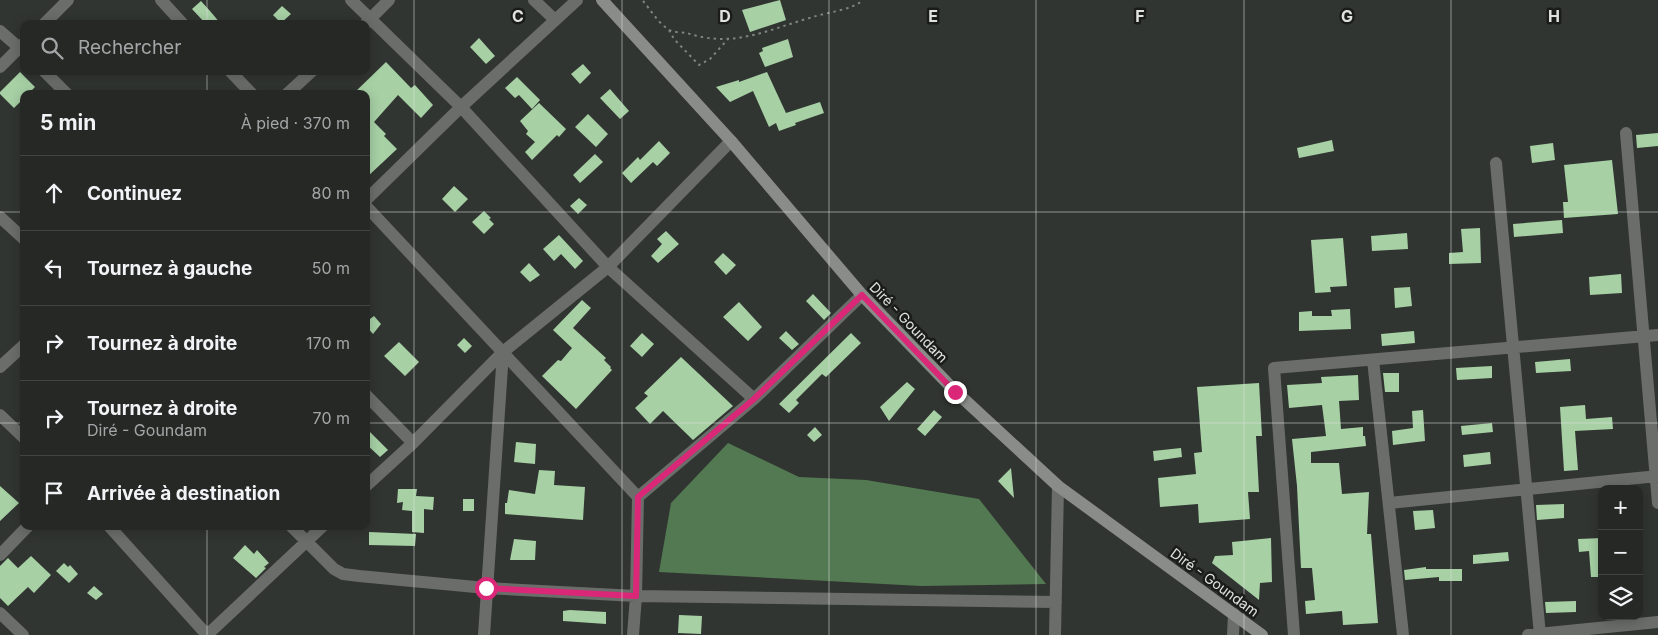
<!DOCTYPE html>
<html lang="fr">
<meta charset="utf-8">
<style>
body{margin:0;font-family:Inter,sans-serif;background:#2d302d;color:#f1f3f6}
.controls{position:absolute;right:15px;bottom:15px;display:grid;overflow:hidden;border-radius:10px;box-shadow:0 2px 12px #0003}
.controls button{width:45px;height:45px;display:grid;place-items:center;padding:0;border:0;border-bottom:1px solid #424442;background:#252825;color:#f1f3f6;font:25px sans-serif}
.stop{position:absolute;width:15px;height:15px;margin:-11px;border:4px solid #db2777;border-radius:50%;background:#fff}
.stop.end{background:#db2777;border-color:#fff;box-shadow:0 1px 5px #0008}
.list{margin:0;padding:0;list-style:none}
h2{display:flex;justify-content:space-between;align-items:center;height:65px;margin:0;padding:0 20px;font-size:21px}
h2 small{font-size:16px;font-weight:400;color:#a3a6a7}
.list li{display:grid;grid-template-columns:32px 1fr auto;gap:15px;align-items:center;box-sizing:border-box;height:75px;padding:0 20px;border-top:1px solid #424442}
.list b{display:block;font-size:19px;white-space:nowrap}
.list p{margin:0;font-size:16px;white-space:nowrap;color:#a3a6a7}
.list em{font-size:16px;font-style:normal;color:#a3a6a7}
.icon{flex:none;width:28px;height:28px;fill:none;stroke:currentColor;stroke-width:2;stroke-linecap:round;stroke-linejoin:round}
.map{position:relative;flex:none;width:1658px;height:635px;overflow:hidden}
.search{position:absolute;background:#252825;box-shadow:0 2px 12px #0003;left:20px;top:20px;width:350px;height:55px;display:flex;align-items:center;gap:12px;box-sizing:border-box;padding:0 18px;border-radius:10px;color:#a3a6a7;font-size:19px}
.panel{position:absolute;background:#252825;box-shadow:0 2px 12px #0003;left:20px;top:90px;width:350px;height:440px;border-radius:10px}
.map>svg:first-child{display:block}
.water{fill:#537952}
.building{fill:#a7d0a5}
.lines{fill:none;stroke-linecap:round;stroke-linejoin:round}
.path{stroke:#808480;stroke-width:2;stroke-dasharray:2.5 4;stroke-linecap:butt}
.street{stroke:#6b6d6a;stroke-width:12}
.secondary{stroke:#898c89;stroke-width:12}
.route{stroke:#db2777;stroke-width:6}
.grid{fill:none;stroke:#dfe2df;stroke-width:1;stroke-opacity:0.55}
.labels{text-anchor:middle;dominant-baseline:central;stroke-width:5;stroke-linejoin:round;paint-order:stroke}
.street-label{font-size:14px;fill:#dfe2df;stroke:#1a1c1a}
.grid-label{font-size:16px;text-anchor:middle;font-weight:bold;fill:#dfe2df;stroke:#1a1c1a;stroke-width:5;stroke-linejoin:round;paint-order:stroke}
</style>
<div class="map">
<svg width="1658" height="635" viewBox="0 0 1658 635">
<rect width="100%" height="100%" fill="#313531"/>
<path class="water" d="M728 443 799 477 866 480 979 499 1046 584 921 586 659 572 671 503Z"/>
<path class="building" d="M780 0 786 20 750 32 742 10Z
M201 1 210 11 221 24H206L192 9Z
M282 6 291 14 281 23 273 15Z
M479 38 495 56 486 64 470 47Z
M788 39 793 57 765 67 759 53 763 51 762 48Z
M386 62 411 88 415 85 433 105 421 118 398 95 374 122 386 134 384 136 397 149 366 178V94H353Z
M583 64 591 73 580 84 571 74Z
M20 72 35 87 28 94H24V98L14 108 0 94V92Z
M767 72 786 113 820 102 824 113 795 123 796 125 779 131 776 123 769 127 753 91 730 102 716 87 739 80V82Z
M517 77 540 100 532 109 519 95 515 98 505 88Z
M610 89 629 111 620 119 600 98Z
M539 103 566 129 559 137 557 135 532 160 525 152 535 142 526 134 528 131 520 121Z
M588 114 608 134 596 147 575 127Z
M1658 133V146L1637 148 1636 135Z
M1332 140 1334 151 1299 158 1297 148Z
M659 141 670 153 657 166 653 162 631 183 622 173 638 157 640 160Z
M1553 143 1555 160 1532 163 1530 146Z
M595 154 603 162 580 183 573 175Z
M1612 160 1618 214 1564 218 1563 202H1568L1564 165Z
M454 186 468 199 455 212 442 199Z
M579 198 587 205 578 214 570 206Z
M484 211 491 218 489 219 494 224 484 234 472 222Z
M1562 220 1563 233 1514 237 1513 224Z
M1480 228 1481 263 1449 264V253L1463 252 1461 229Z
M666 231 679 244 658 263 651 256 662 244 657 239Z
M1407 233 1408 249 1372 251 1371 236Z
M559 235 583 261 575 269 561 254 554 261 543 249Z
M1343 238 1347 286 1330 287 1331 292 1315 293 1311 240Z
M723 253 736 265 726 275 714 262Z
M529 263 540 275 530 282 520 272Z
M1621 274 1622 293 1590 295 1589 277Z
M1410 287 1412 306 1395 308 1394 288Z
M813 294 831 313 824 320 806 301Z
M582 300 591 308 573 328 606 358 604 360 611 367 610 368 612 370 576 409 542 376 558 360 561 361 572 348 553 330Z
M739 302 762 327 748 341 723 317Z
M1350 309 1351 329 1299 331V312L1312 311V316H1332L1331 310Z
M374 316 381 324 373 334 366 326V322Z
M786 331 799 344 792 350 779 338Z
M1414 331 1415 343 1382 346 1381 334Z
M642 333 654 344 642 357 630 346Z
M851 333 861 343 826 377 822 374 796 400 799 403 789 413 779 404Z
M464 338 472 346 465 353 457 345Z
M399 342 419 362 405 376 384 356Z
M681 357 733 406 693 440 663 411 650 424 635 408 648 396 644 393Z
M1570 359 1571 371 1536 373 1535 362Z
M1492 366V378L1457 380 1456 368Z
M1383 373H1399V392H1385Z
M1358 375 1359 400 1339 401 1341 429 1363 427V436H1365L1366 446 1311 452V463H1339L1342 494 1369 492 1367 534H1371L1378 623 1343 625 1342 611 1306 614 1305 601 1315 600 1312 568H1301L1297 486 1292 439 1326 436 1322 405 1289 408 1287 385 1322 383 1321 377Z
M907 382 915 389 889 421 880 407Z
M1259 383 1262 436H1256L1259 492H1248L1250 519 1199 523 1198 504 1160 507 1158 478 1196 474 1194 453 1202 452 1197 387Z
M1585 405 1586 419 1612 417 1613 429 1575 431 1578 470 1564 471 1560 407Z
M934 410 942 417 925 436 917 429Z
M1423 410 1425 441 1393 445 1392 431 1413 428 1412 411Z
M1492 423 1493 432 1462 435 1461 426Z
M815 427 822 435 814 442 807 435Z
M366 428 388 450 380 457 366 444Z
M516 442 536 444 535 464 514 462Z
M1181 448 1182 457 1154 461 1153 451Z
M1490 452 1491 464 1464 467 1463 455Z
M1011 468 1014 498 998 481Z
M539 470 555 471 554 485 585 487 583 520 505 514V503H507L509 490 535 494Z
M0 486 19 503 0 521Z
M398 489H417L416 496 434 497 433 510 424 509V533L412 532V511L402 510 403 502 397 503Z
M463 499H474V511H463Z
M1564 504V518L1537 520 1536 505Z
M1433 510 1435 528 1415 530 1413 511Z
M369 532 416 534 415 546 369 545Z
M1271 538 1272 582 1260 583 1259 600 1212 563 1215 556 1233 555 1232 542Z
M1602 538V577H1591L1589 551 1579 552 1578 539Z
M514 539 536 541 535 560H510Z
M245 545 254 554 257 550 269 563 264 567 266 568 256 578 233 558Z
M1508 552 1509 561 1473 564V555Z
M31 556 51 575 34 593 28 587 8 606 0 598V566L8 558 18 568Z
M64 563 68 567 70 565 78 574 69 583 56 571Z
M1426 567V569H1462V581H1439V577L1405 580 1404 570Z
M94 586 103 594 96 600 87 593Z
M1576 601V612L1546 613 1545 602Z
M570 610 606 612V624L563 621V611Z
M679 615 702 616 701 634 678 633Z"/>
<g class="lines">
<path class="path" d="M643 1C650 9 658 23 668 29 673 33 681 32 687 33 734 49 769 29 813 17 828 12 852 10 863 0
M669 30 674 39 699 65 710 59 728 39"/>
<path class="street" d="M161 0 183 24
M351 0 461 107 608 267 754 399
M534 0 555 20
M366 23 389 0
M44 24 68 0
M0 31 24 52
M0 67 24 43
M44 71 67 94
M230 71 252 94
M287 94 312 71
M1626 133 1658 503
M1496 163 1540 635
M366 200 461 107 577 0
M366 206 638 497 636 596 633 635
M0 217 24 239
M1373 360 1403 635
M0 367 24 345
M366 395 413 443
M0 415 24 438
M366 486 413 443 503 352 608 267 731 141
M638 497 754 399 862 295
M1389 503 1658 476
M109 526 207 635
M291 526 334 569 343 574 359 576 486 588 636 596 1056 602
M0 555 28 526
M0 613 23 635
M207 635 323 526
M484 635 503 352
M1055 635 1058 486
M1233 635 1234 614
M1294 635 1274 368 1658 335
M1528 635 1658 622"/>
<path class="secondary" d="M602 0 731 141 862 295 955 391 1058 486 1262 635"/>
</g>
<g class="lines">
<path class="route" d="M486 588 636 596 638 497 754 399 862 295 955 392"/>
</g>
<path class="grid" d="M207 0V24M414 0V635M622 0V635M829 0V635M1036 0V635M1244 0V635M1451 0V635M207 71V94M0 212H24M366 212H1658M0 423H24M366 423H1658M207 526V635"/>
<g class="labels">
<g class="street-label">
<text transform="translate(909 322) rotate(46)">Diré - Goundam</text>
<text transform="translate(1215 582) rotate(36)">Diré - Goundam</text>
</g>
</g>
<g class="grid-label">
<text x="518" y="22">C</text>
<text x="725" y="22">D</text>
<text x="933" y="22">E</text>
<text x="1140" y="22">F</text>
<text x="1347" y="22">G</text>
<text x="1554" y="22">H</text>
</g>
</svg>
<div class="controls">
<button>+</button>
<button>−</button>
<button><svg class="icon" aria-label="layers" viewBox="0 0 24 24"><path d="M12 4l9 5-9 5-9-5zM3 14l9 5 9-5"/></svg></button>
</div>
<div class="stop" style="left:486px;top:588px"></div>
<div class="stop end" style="left:955px;top:392px"></div>
<div class="search"><svg class="icon" aria-label="search" viewBox="0 0 24 24"><circle cx="10" cy="10" r="6"/><path d="M15 15l6 6"/></svg>Rechercher</div>
<section class="panel">
<h2>5 min<small>À pied · 370 m</small></h2>
<ul class="list">
<li><svg class="icon" aria-label="ahead" viewBox="0 0 24 24"><path d="M12 20V5M6 11l6-6 6 6"/></svg><div><b>Continuez</b></div><em>80 m</em></li>
<li><svg class="icon" aria-label="left" viewBox="0 0 24 24"><path d="M17 20v-9H6M10 6l-5 5 5 5"/></svg><div><b>Tournez à gauche</b></div><em>50 m</em></li>
<li><svg class="icon" aria-label="right" viewBox="0 0 24 24"><path d="M7 20v-9h11M14 6l5 5-5 5"/></svg><div><b>Tournez à droite</b></div><em>170 m</em></li>
<li><svg class="icon" aria-label="right" viewBox="0 0 24 24"><path d="M7 20v-9h11M14 6l5 5-5 5"/></svg><div><b>Tournez à droite</b><p>Diré - Goundam</p></div><em>70 m</em></li>
<li><svg class="icon" aria-label="arrive" viewBox="0 0 24 24"><path d="M6 21V4h12l-3 4 3 4H6"/></svg><div><b>Arrivée à destination</b></div></li>
</ul>
</section>
</div>
